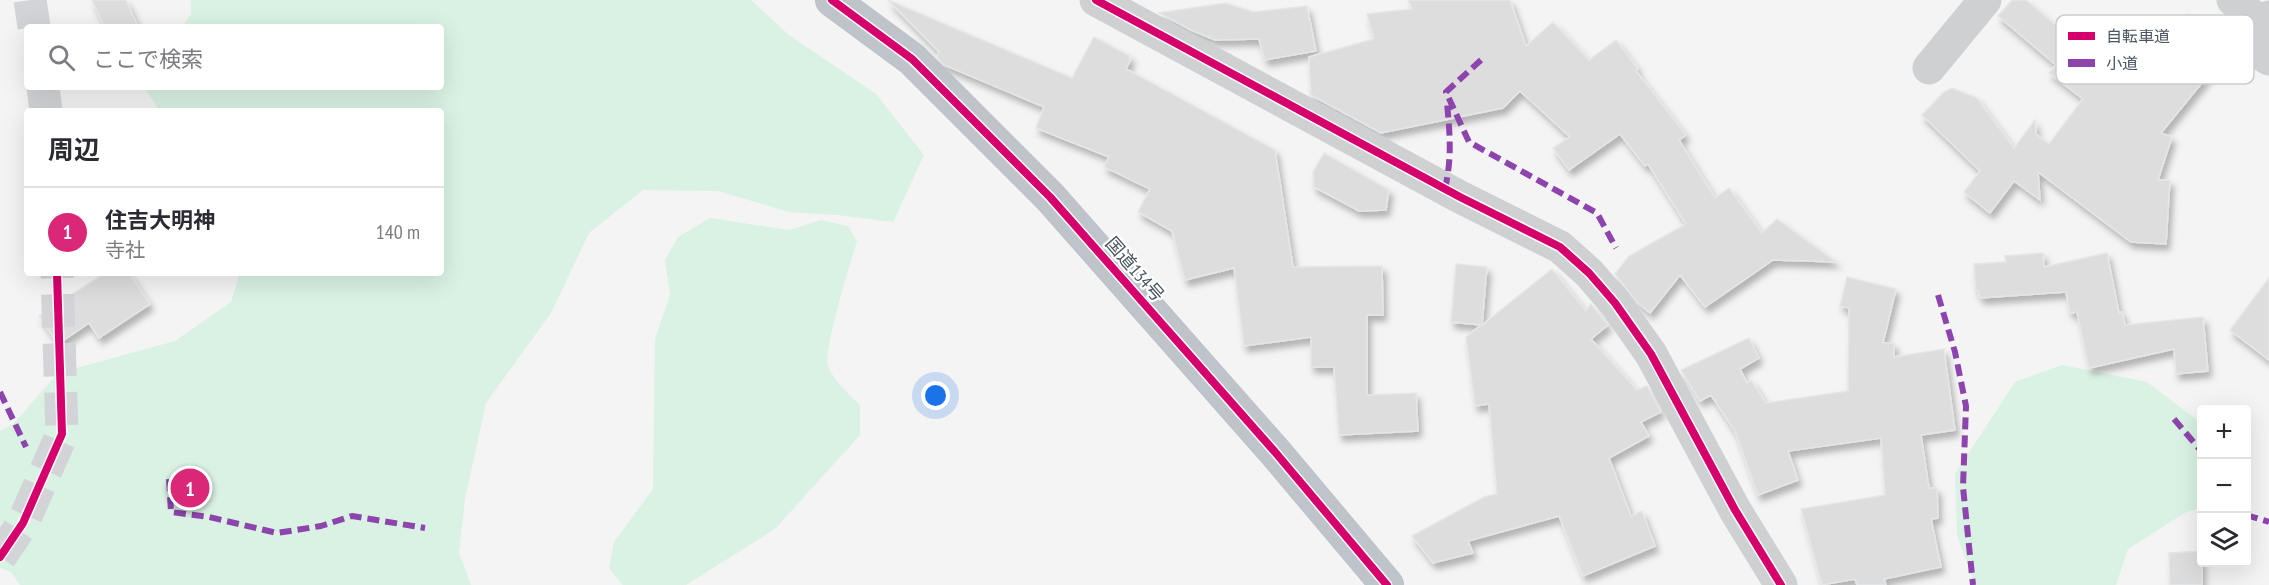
<!DOCTYPE html>
<html lang="ja">
<meta charset="utf-8">
<style>
body{margin:0;font-family:"PT Sans Narrow","Noto Sans JP",sans-serif;background:#f7f7f7;color:#2b2b33}
.controls{position:absolute;right:18px;bottom:18px;display:grid;overflow:hidden;border-radius:6px;box-shadow:0 6px 24px #0002}
.controls button{width:54px;height:54px;display:grid;place-items:center;padding:0;border:0;border-bottom:2px solid #e1e1e2;background:#fff;color:#2b2b33;font:30px sans-serif}
.you{position:absolute;left:936px;top:396px;width:21px;height:21px;margin:-15px;border:4px solid #fff;border-radius:50%;background:#1a73e8;box-shadow:0 0 0 9px #1a73e833}
.badge{display:grid;place-items:center;width:39px;height:39px;border-radius:50%;background:#db2777;color:#fff;font-size:20px;font-weight:700}
.pin{position:absolute;translate:-50% -50%;border:3px solid #fff;box-shadow:0 2px 6px #0006}
.list{margin:0;padding:0;list-style:none}
h2{display:flex;justify-content:space-between;align-items:center;height:78px;margin:0;padding:0 24px;font-size:26px}
h2 small{font-size:20px;font-weight:400;color:#7c7c81}
.list li{display:grid;grid-template-columns:39px 1fr auto;gap:18px;align-items:center;box-sizing:border-box;height:90px;padding:0 24px;border-top:2px solid #e1e1e2}
.list b{display:block;font-size:22px;white-space:nowrap}
.list p{margin:0;font-size:20px;white-space:nowrap;color:#7c7c81}
.list em{font-size:20px;font-style:normal;color:#7c7c81}
.icon{flex:none;width:33px;height:33px;fill:none;stroke:currentColor;stroke-width:2;stroke-linecap:round;stroke-linejoin:round}
.map{position:relative;flex:none;width:2269px;height:585px;overflow:hidden}
.search{position:absolute;background:#fff;box-shadow:0 6px 24px #0002;left:24px;top:24px;width:420px;height:66px;display:flex;align-items:center;gap:15px;box-sizing:border-box;padding:0 21px;border-radius:6px;color:#7c7c81;font-size:22px}
.panel{position:absolute;background:#fff;box-shadow:0 6px 24px #0002;left:24px;top:108px;width:420px;height:168px;border-radius:6px}
.map>svg:first-child{display:block}
.green{fill:#d9f2e3}
.building{fill:#ddddde;stroke:#e5e6e7;stroke-width:1.5;filter:url(#shadow)}
.lines{fill:none;stroke-linecap:round;stroke-linejoin:round}
.secondary-tunnel{stroke:#d2d4d7;stroke-width:33;stroke-dasharray:33 16;stroke-linecap:butt}
.highway-casing{stroke:#b9bec3;stroke-width:34}
.street{stroke:#ced0d2;stroke-width:33}
.highway{stroke:#bec4c9;stroke-width:33}
.quiet{stroke:#8e44ad;stroke-width:6;stroke-dasharray:12 6;stroke-linecap:butt}
.cycleway-casing{stroke:#fff;stroke-width:11}
.cycleway{stroke:#d6006c;stroke-width:8}
.labels{text-anchor:middle;dominant-baseline:central;stroke-width:4.5;stroke-linejoin:round;paint-order:stroke}
.street-label{font-size:18px;fill:#4a5661;stroke:#fff}
.key{fill:#fff;stroke:#c9ccd0;stroke-width:1.5}
.key-label{font-size:16px;fill:#4a5661}
</style>
<div class="map">
<svg width="2269" height="585" viewBox="0 0 2269 585">
<defs>
<filter id="shadow"><feDropShadow dx="3.5" dy="6" stdDeviation="3" flood-color="#0004"/></filter>
</defs>
<rect width="100%" height="100%" fill="#f4f4f4"/>
<path class="green" d="M191 0H751L789 35 876 94 924 155 893 222 837 215 789 212 718 191 643 190 589 233 551 313 486 403 465 499 459 553 471 585H20L11 572 0 568V431L14 423 58 373 175 341 231 302 240 273H441V111H160L144 87H441V27H182L191 14Z
M710 218 789 230 821 220 848 226 857 241C851 262 823 349 828 366 834 381 849 394 860 405V435L775 529 686 585H623L609 569 614 542 653 489 655 339 670 295 665 260 678 237Z
M2062 365 2147 382 2201 423V509L2188 511 2128 549 2116 585H1975L1957 535 1955 474 2015 382Z"/>
<path class="building" d="M92 0H126L138 27H105Z
M888 0 1072 78 1094 37 1130 56 1129 58 1131 59 1126 69 1275 150 1293 267 1382 266 1383 315H1367V395L1416 393 1418 431 1339 435 1334 367H1311V337L1244 346 1234 268 1185 280 1172 231 1138 212 1150 189 1104 167 1109 157 1036 128 1044 107 944 65 937 57 939 52Z
M1408 0H1510L1526 46 1553 22 1589 60 1616 40 1638 69 1636 71 1686 135 1679 140 1715 198 1729 188 1762 233 1777 219 1836 262 1773 260 1705 307 1680 275 1650 313 1638 303 1615 274 1629 256 1686 224 1648 164 1645 166 1620 134 1569 170 1553 148 1570 137 1520 91 1503 108 1381 133 1311 95 1309 57 1374 39 1367 14 1412 9Z
M2012 0H2026L2120 79 2170 16 2181 23 2188 14 2217 37 2213 42 2227 52 2161 133 2172 137 2158 180H2170L2166 244 2131 242 2038 172 2040 200 2014 181 1990 213 1964 192 1980 171 1922 115 1944 92 1952 88 1977 98 2014 148 2035 120 2036 134 2049 144 2083 99 2049 73 2056 65 1998 16Z
M1225 3 1254 12 1307 6 1316 51 1265 60 1259 39 1215 40 1191 30 1159 13Z
M1324 153 1389 190 1386 210 1359 211 1314 187 1313 172Z
M2043 253 2044 267 2107 253 2119 313 2122 312 2125 325 2203 317 2208 371 2176 374 2174 349 2089 368 2077 312 2070 313 2066 292 1980 298 1979 291H1976L1974 264 2006 262 2005 256Z
M1456 264 1487 267 1482 325 1552 269 1586 311 1591 304 1608 325 1591 339 1637 390 1647 386 1661 412 1641 422 1649 436 1609 458 1631 516 1642 511 1655 546 1583 576 1559 516 1468 541 1473 553 1433 563 1412 536 1484 497 1497 494 1489 404 1475 406 1466 337 1481 325 1451 322Z
M105 273H129L150 304 99 338 89 323 58 344 39 316Z
M1847 277 1896 289 1883 343H1894V357L1944 349 1955 430 1921 435 1929 488H1937L1938 518 1931 519 1941 567 1884 579 1886 585H1857L1855 579 1822 585 1801 509 1885 495 1881 438 1788 451 1798 480 1758 495 1735 431 1711 395 1700 401 1681 370 1749 338 1759 358 1740 369 1747 383 1751 380 1766 403 1848 391 1849 308 1840 306Z
M2269 278V360L2230 330Z
M2202 551V585H2170L2169 553Z"/>
<g class="lines">
<path class="secondary-tunnel" d="M30 0 34 27
M43 87 46 111
M0 557 23 523 62 434 57 273"/>
<defs>
<path id="highway" d="M832 0 912 59 1050 197 1275 452 1387 585"/>
</defs>
<use href="#highway" class="highway-casing"/>
<path class="street" d="M1096 0 1460 197 1560 247 1589 273 1615 303 1651 354 1735 510 1781 585
M2233 0 2261 23
M2269 17C2251 29 2249 48 2269 59
M1929 68 1985 0"/>
<use href="#highway" class="highway"/>
<path class="quiet" d="M1481 60 1446 92 1469 142 1597 213 1616 248
M1445 189C1452 157 1450 136 1447 103
M1938 295 1955 352 1966 406 1963 487 1973 585
M0 392 26 447
M2174 419 2202 452
M169 479 171 512 209 517 277 533 321 526 352 516 425 528
M2246 515 2269 522"/>
<defs>
<path id="cycleway" d="M832 0 912 59 1050 197 1275 452 1387 585
M1096 0 1460 197 1560 247 1589 273 1615 303 1651 354 1735 510 1781 585
M0 557 23 523 62 434 57 273"/>
</defs>
<use href="#cycleway" class="cycleway-casing"/>
<use href="#cycleway" class="cycleway"/>
</g>
<g class="labels">
<g class="street-label">
<text transform="translate(1135 269) rotate(49)">国道134号</text>
</g>
</g>
<rect x="2056" y="15" width="198" height="69" rx="9" class="key"/>
<rect x="2068" y="32" width="27" height="8" fill="#d6006c"/>
<rect x="2068" y="59" width="27" height="8" fill="#8e44ad"/>
<g class="key-label">
<text x="2106" y="42">自転車道</text>
<text x="2106" y="69">小道</text>
</g>
</svg>
<div class="controls">
<button>+</button>
<button>−</button>
<button><svg class="icon" aria-label="layers" viewBox="0 0 24 24"><path d="M12 4l9 5-9 5-9-5zM3 14l9 5 9-5"/></svg></button>
</div>
<div class="you"></div>
<div class="pin badge" style="left:190px;top:488px">1</div>
<div class="search"><svg class="icon" aria-label="search" viewBox="0 0 24 24"><circle cx="10" cy="10" r="6"/><path d="M15 15l6 6"/></svg>ここで検索</div>
<section class="panel">
<h2>周辺<small></small></h2>
<ul class="list">
<li><span class="badge">1</span><div><b>住吉大明神</b><p>寺社</p></div><em>140 m</em></li>
</ul>
</section>
</div>
